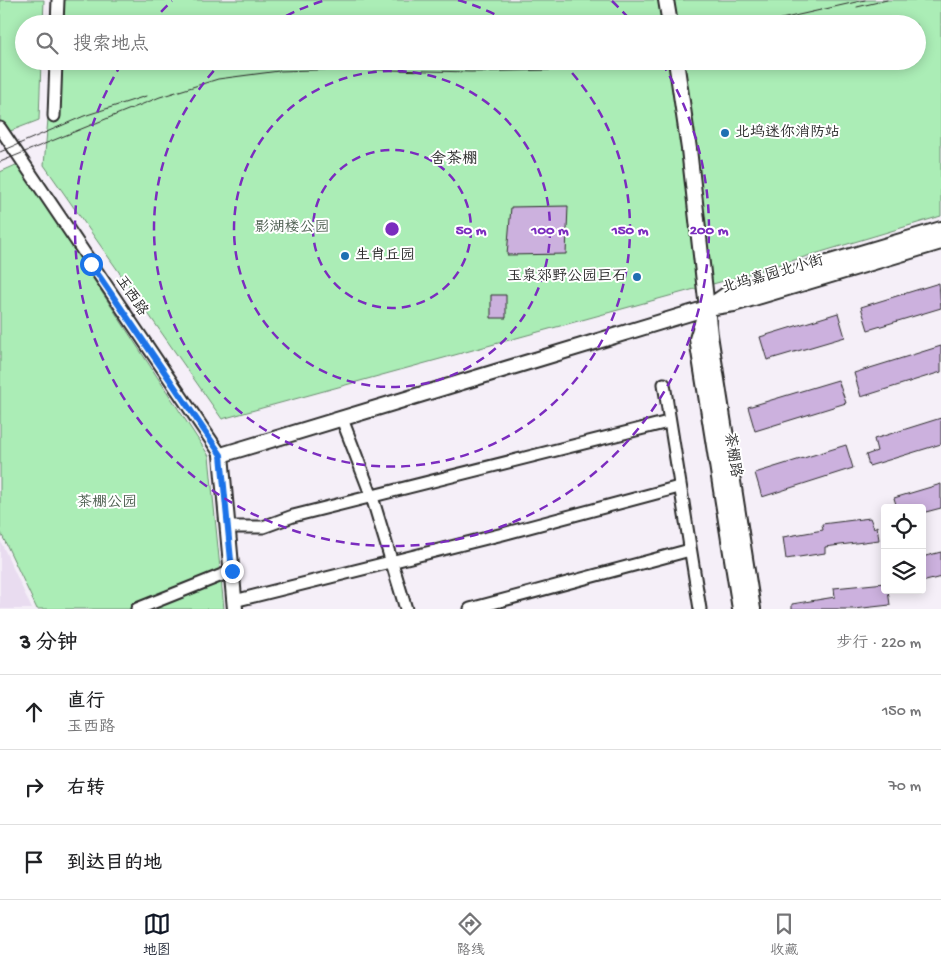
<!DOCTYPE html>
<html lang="zh">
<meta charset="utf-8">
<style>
body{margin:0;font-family:"Gochi Hand","LXGW WenKai TC",sans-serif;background:#f6f6f6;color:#202124}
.controls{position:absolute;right:15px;bottom:15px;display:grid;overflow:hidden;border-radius:5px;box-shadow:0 2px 12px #0003}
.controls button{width:45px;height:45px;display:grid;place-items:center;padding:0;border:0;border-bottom:1px solid #e0e0e0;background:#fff;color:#202124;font:25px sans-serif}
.stop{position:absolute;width:15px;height:15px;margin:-11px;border:4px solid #1a73e8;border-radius:50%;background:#fff}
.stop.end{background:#1a73e8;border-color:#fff;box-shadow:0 1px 5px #0008}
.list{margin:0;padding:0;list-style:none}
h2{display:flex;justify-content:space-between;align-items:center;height:65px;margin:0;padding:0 20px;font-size:21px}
h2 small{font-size:16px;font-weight:400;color:#757577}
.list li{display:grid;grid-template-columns:32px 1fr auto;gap:15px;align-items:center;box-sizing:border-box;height:75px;padding:0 20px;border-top:1px solid #e0e0e0}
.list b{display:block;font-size:19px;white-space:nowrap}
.list p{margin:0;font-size:16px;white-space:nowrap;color:#757577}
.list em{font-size:16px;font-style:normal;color:#757577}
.icon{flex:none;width:28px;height:28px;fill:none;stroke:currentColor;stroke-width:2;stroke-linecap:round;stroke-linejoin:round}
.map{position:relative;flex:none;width:941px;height:609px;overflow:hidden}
.search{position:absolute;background:#fff;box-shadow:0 2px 12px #0003;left:15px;right:15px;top:15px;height:55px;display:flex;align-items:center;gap:12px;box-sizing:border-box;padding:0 18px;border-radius:28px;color:#757577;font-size:19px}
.sheet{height:290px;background:#fff}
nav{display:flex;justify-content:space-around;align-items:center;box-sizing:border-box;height:70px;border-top:1px solid #e0e0e0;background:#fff;font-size:14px;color:#757577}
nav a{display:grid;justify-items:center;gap:2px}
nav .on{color:#111827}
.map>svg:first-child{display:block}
.built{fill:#e9dcf0}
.green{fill:#abedb6;stroke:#6b8c70}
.building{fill:#ccb1de;stroke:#2b2b2b}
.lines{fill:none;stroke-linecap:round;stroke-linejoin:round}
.minor-casing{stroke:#2b2b2b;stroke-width:15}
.tertiary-casing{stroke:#2b2b2b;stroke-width:18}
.minor{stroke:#fff;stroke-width:11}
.tertiary{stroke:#fff;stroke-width:14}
.tram{stroke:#2b2b2b;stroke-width:1}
.route{stroke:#1a73e8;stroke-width:6}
.ring{fill:none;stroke:#7b2cbf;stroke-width:2.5;stroke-dasharray:9 6}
.poi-dot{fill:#1f6fb2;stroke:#fff;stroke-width:2}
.labels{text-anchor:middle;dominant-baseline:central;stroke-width:4;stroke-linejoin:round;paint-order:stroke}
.poi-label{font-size:15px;fill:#2b2b2b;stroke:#fff;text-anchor:start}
.park-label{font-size:15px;fill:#4b5c4e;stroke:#fff}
.street-label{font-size:15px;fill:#2b2b2b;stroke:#fff}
.neighbourhood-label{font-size:16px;fill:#2b2b2b;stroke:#fff}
.centre{fill:#7b2cbf;stroke:#fff;stroke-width:2.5}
.ring-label{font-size:15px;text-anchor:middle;font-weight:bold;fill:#7b2cbf;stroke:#fff;stroke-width:4;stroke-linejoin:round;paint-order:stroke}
</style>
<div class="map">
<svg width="941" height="609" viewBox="0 0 941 609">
<rect width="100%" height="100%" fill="#f5eff8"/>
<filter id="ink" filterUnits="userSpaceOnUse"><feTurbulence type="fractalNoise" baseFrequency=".02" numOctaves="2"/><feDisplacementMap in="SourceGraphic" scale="10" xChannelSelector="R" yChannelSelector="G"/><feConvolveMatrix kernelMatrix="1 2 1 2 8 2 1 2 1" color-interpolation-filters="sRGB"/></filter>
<g filter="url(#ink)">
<path class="built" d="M0 540 32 609H0Z"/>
<path class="green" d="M0 0H44L43 24H24V61H41L39 120 0 135Z
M58 0H941V216L731 279 222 419 44 165 53 61H917V24H56Z
M18 164 209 456 224 609H37L0 531V172Z"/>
<path class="building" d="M568 206 566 254 507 255 511 207Z
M939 283 941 308 868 330 861 307Z
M491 295H506V318H491Z
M838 313 845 337 767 360 760 337Z
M941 346V372L861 397 854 373Z
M838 380 846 403 755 431 748 407Z
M941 418V444L869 466 866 455 877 451 874 439Z
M846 445 853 468 762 497 755 473Z
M941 484V508L922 513V508H897L894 498Z
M870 518 874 528 877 526 879 540 825 547V553L786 559 783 537 823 530 822 524Z
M941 552V577L922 582V557Z
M885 583V590H888L890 605 854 609H792V604L835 597 834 588Z"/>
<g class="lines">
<defs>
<path id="minor" d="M57 24 58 0
M54 116 56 61
M0 128 221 455
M664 384 700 609
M342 419 372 497 406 609
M227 527H263L293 516 668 422
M234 601 503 534 679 487
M137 609 232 571
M470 609 690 550"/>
<path id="tertiary" d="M666 0 670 24
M676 61 689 149 710 335 753 609
M710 306 730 292 941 229
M705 313 697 339 740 609
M235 609 221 455 707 308 734 304 941 242"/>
</defs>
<use href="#minor" class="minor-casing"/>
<use href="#tertiary" class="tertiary-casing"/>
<use href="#minor" class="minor"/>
<use href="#tertiary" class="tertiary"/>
<path class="tram" d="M857 7 887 0
M759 24 865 0
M0 152 84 116 146 96
M0 162 160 97 218 79 279 71 347 69 471 72 551 70 618 61"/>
</g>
</g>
<g class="lines" filter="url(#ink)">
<path class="route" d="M91 264 221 455 232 571"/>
</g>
<g class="ring">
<circle cx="392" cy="229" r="79"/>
<circle cx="392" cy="229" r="158"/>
<path d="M273 23A238 238 0 0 1 326 0M458 0A238 238 0 0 1 511 23M562 62A238 238 0 1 1 222 62"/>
<path d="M151 23A317 317 0 0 1 172 1M612 1A317 317 0 0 1 633 23M662 63A317 317 0 1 1 122 63"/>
</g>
<g class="poi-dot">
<circle cx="725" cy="133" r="5"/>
<circle cx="345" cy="256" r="5"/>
<circle cx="637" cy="277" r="5"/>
</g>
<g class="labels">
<g class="poi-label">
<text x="735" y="133">北坞迷你消防站</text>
<text x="355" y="256">生肖丘园</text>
<text x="627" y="277" text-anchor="end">玉泉郊野公园巨石</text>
</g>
<g class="park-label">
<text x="292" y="228">影湖楼公园</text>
<text x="107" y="503">茶棚公园</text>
</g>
<g class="street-label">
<text transform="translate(773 275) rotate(-16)">北坞嘉园北小街</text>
<text transform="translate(131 296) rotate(56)">玉西路</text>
<text transform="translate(732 455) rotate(81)">茶棚路</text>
</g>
<g class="neighbourhood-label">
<text x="454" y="160">舍茶棚</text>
</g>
</g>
<circle cx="392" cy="229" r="8" class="centre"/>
<g class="ring-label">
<text x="471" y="234">50 m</text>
<text x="550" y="234">100 m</text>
<text x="630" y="234">150 m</text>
<text x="709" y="234">200 m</text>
</g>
</svg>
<div class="controls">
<button><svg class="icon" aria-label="locate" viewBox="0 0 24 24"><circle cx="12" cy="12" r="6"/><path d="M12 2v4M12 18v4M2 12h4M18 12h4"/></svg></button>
<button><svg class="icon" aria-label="layers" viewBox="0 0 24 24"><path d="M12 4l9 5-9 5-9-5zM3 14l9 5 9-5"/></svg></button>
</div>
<div class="stop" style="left:91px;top:264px"></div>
<div class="stop end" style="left:232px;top:571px"></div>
<div class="search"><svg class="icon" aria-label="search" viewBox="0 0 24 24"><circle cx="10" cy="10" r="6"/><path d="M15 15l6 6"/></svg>搜索地点</div>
</div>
<section class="sheet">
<h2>3 分钟<small>步行 · 220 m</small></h2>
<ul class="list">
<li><svg class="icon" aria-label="ahead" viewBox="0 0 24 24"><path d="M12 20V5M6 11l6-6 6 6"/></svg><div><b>直行</b><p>玉西路</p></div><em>150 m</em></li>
<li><svg class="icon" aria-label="right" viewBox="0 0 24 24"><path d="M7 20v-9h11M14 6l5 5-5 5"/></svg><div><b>右转</b></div><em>70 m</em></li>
<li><svg class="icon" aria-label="arrive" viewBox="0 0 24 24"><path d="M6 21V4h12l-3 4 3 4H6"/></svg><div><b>到达目的地</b></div></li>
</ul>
</section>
<nav>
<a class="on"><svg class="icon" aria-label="map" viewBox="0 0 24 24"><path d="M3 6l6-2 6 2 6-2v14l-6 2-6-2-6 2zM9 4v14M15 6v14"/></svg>地图</a>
<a><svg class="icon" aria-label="directions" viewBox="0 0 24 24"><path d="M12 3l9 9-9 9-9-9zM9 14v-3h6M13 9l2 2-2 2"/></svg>路线</a>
<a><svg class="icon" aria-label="saved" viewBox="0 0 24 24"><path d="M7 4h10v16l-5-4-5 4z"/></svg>收藏</a>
</nav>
